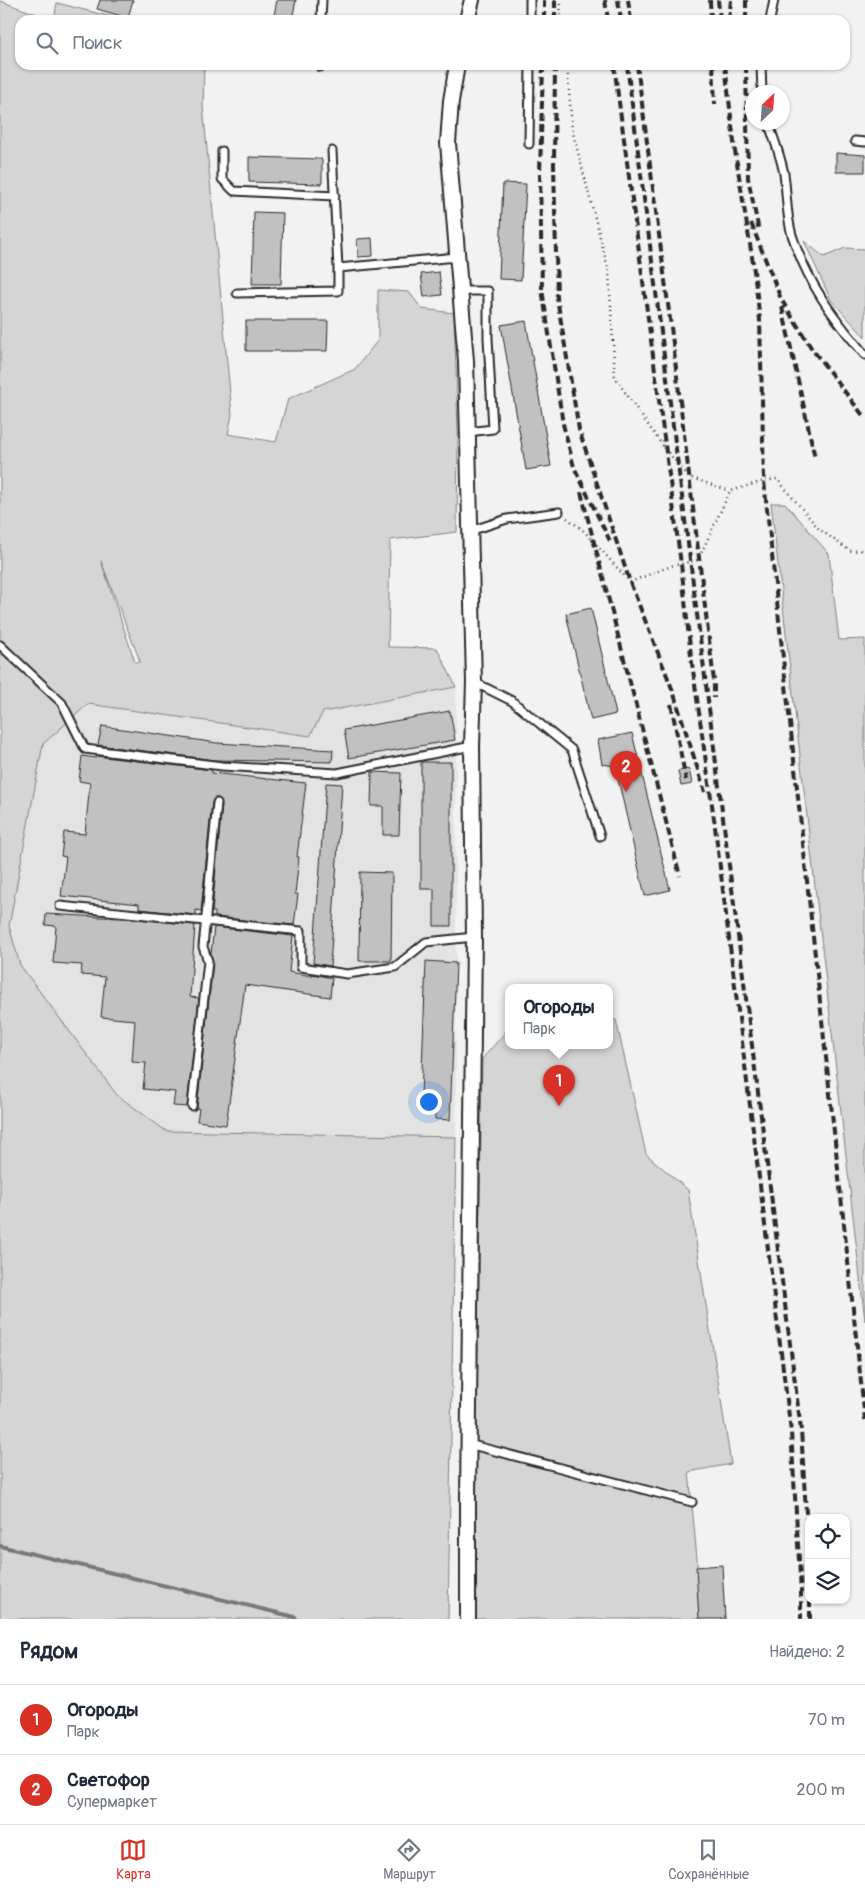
<!DOCTYPE html>
<html lang="ru">
<meta charset="utf-8">
<style>
body{margin:0;font-family:Pangolin,sans-serif;background:#f6f6f7;color:#1f2937}
.controls{position:absolute;right:15px;bottom:15px;display:grid;overflow:hidden;border-radius:10px;box-shadow:0 1px 4px #0004}
.controls button{width:45px;height:45px;display:grid;place-items:center;padding:0;border:0;border-bottom:1px solid #e0e1e3;background:#fff;color:#1f2937;font:25px sans-serif}
.compass{position:absolute;left:745px;top:85px;width:45px;height:45px;border-radius:50%;background:#fff;box-shadow:0 1px 4px #0004;rotate:25deg}
.you{position:absolute;left:428px;top:1101px;width:18px;height:18px;margin:-12px;border:4px solid #fff;border-radius:50%;background:#1a73e8;box-shadow:0 0 0 8px #1a73e833}
.badge{display:grid;place-items:center;width:32px;height:32px;border-radius:50%;background:#d93025;color:#fff;font-size:16px;font-weight:700}
.pin{position:absolute;translate:-50% -41px;filter:drop-shadow(0 1px 2px #0008)}
.pin::after{content:'';position:absolute;top:26px;width:18px;height:15px;background:inherit;clip-path:polygon(0 0,100% 0,50% 100%)}
.popup{position:absolute;left:505px;top:984px;width:108px;height:65px;box-sizing:border-box;display:grid;place-content:center;border-radius:10px;background:#fff;filter:drop-shadow(0 1px 4px #0005);font-size:16px;white-space:nowrap;color:#747a83}
.popup b{font-size:19px;color:#1f2937}
.popup::after{content:'';position:absolute;left:50%;top:100%;margin-left:-10px;border:10px solid transparent;border-top-color:#fff}
.list{margin:0;padding:0;list-style:none}
h2{display:flex;justify-content:space-between;align-items:center;height:65px;margin:0;padding:0 20px;font-size:21px}
h2 small{font-size:16px;font-weight:400;color:#747a83}
.list li{display:grid;grid-template-columns:32px 1fr auto;gap:15px;align-items:center;box-sizing:border-box;height:70px;padding:0 20px;border-top:1px solid #e0e1e3}
.list b{display:block;font-size:19px;white-space:nowrap}
.list p{margin:0;font-size:16px;white-space:nowrap;color:#747a83}
.list em{font-size:16px;font-style:normal;color:#747a83}
.icon{flex:none;width:28px;height:28px;fill:none;stroke:currentColor;stroke-width:2;stroke-linecap:round;stroke-linejoin:round}
.map{position:relative;flex:none;width:865px;height:1619px;overflow:hidden}
.search{position:absolute;background:#fff;box-shadow:0 1px 4px #0004;left:15px;right:15px;top:15px;height:55px;display:flex;align-items:center;gap:12px;box-sizing:border-box;padding:0 18px;border-radius:15px;color:#747a83;font-size:19px}
.sheet{height:205px;background:#fff}
nav{display:flex;justify-content:space-around;align-items:center;box-sizing:border-box;height:70px;border-top:1px solid #e0e1e3;background:#fff;font-size:14px;color:#747a83}
nav a{display:grid;justify-items:center;gap:2px}
nav .on{color:#d93025}
.map>svg:first-child{display:block}
.built{fill:#e3e3e3}
.green{fill:#d5d5d5;stroke:#808080;fill-rule:evenodd}
.lines{fill:none;stroke-linecap:round;stroke-linejoin:round}
.stream{stroke:#787878;stroke-width:4}
.building{fill:#c1c1c1;stroke:#2b2b2b}
.lane-casing{stroke:#2b2b2b;stroke-width:11}
.street-casing{stroke:#2b2b2b;stroke-width:18}
.path{stroke:#2b2b2b;stroke-width:2.5;stroke-dasharray:1 4;stroke-linecap:butt}
.lane{stroke:#fff;stroke-width:7}
.street{stroke:#fff;stroke-width:14}
.rail{stroke:#2b2b2b;stroke-width:4;stroke-dasharray:8 4;stroke-linecap:butt}
</style>
<div class="map">
<svg width="865" height="1619" viewBox="0 0 865 1619">
<rect width="100%" height="100%" fill="#f2f2f2"/>
<filter id="ink" filterUnits="userSpaceOnUse"><feTurbulence type="fractalNoise" baseFrequency=".02" numOctaves="2"/><feDisplacementMap in="SourceGraphic" scale="10" xChannelSelector="R" yChannelSelector="G"/><feConvolveMatrix kernelMatrix="1 2 1 2 8 2 1 2 1" color-interpolation-filters="sRGB"/></filter>
<g filter="url(#ink)">
<path class="built" d="M456 687V1137L166 1131 117 1095 20 965 9 926 43 744 88 704 310 736 322 713Z"/>
<path class="green" d="M0 1 53 20H20V65H204L203 106 232 415 228 434 276 442 288 399 355 369 378 340V290L409 292 422 309 454 313 458 429 457 532 390 540 388 647 437 648 456 687 323 712 310 736 88 704 43 744 9 926 20 965 117 1095 166 1131 456 1137 448 1619H0ZM101 561 140 661V662H135Z
M57 3 124 20H54Z
M804 241 824 257 845 248 865 249V337L831 300Z
M771 503H785L829 554 839 640 865 639V1321Z
M609 1019 616 1020 646 1154 688 1190 731 1464 689 1472 697 1559 699 1619H474L482 1059 509 1028V1045H609Z"/>
<g class="lines">
<path class="stream" d="M0 1546 295 1617 296 1619"/>
</g>
<path class="building" d="M100 0H133L128 18 97 9Z
M277 0H296L292 20H273Z
M836 153 865 155V172H836Z
M249 157 322 159V184L249 182Z
M503 183 526 184 521 280 499 279Z
M254 212 283 213 281 284H252Z
M372 238 373 256 358 257 357 239Z
M439 272 442 295 424 297 421 274Z
M246 321H328L327 351H246Z
M526 321 551 466 526 470 501 325Z
M591 608 616 714 591 720 566 614Z
M450 711 455 740 349 758 344 730Z
M102 726 217 743 333 750 332 762 215 760 98 745Z
M632 733 670 890 645 896 615 766 602 764 598 740Z
M82 756 96 758V756L212 770V773L306 783 297 857H299L295 894H298L294 925 215 917V912H212L222 804 218 798H214L212 802 201 911 196 910V915L139 909V904L61 896 66 857 61 856 64 832 85 834 90 783 79 781Z
M421 762H451V926H434V889H421Z
M689 769 692 784 681 786 678 771Z
M372 772 401 773 399 835H383V806H371Z
M326 783 342 784 330 966 313 963Z
M360 872 392 873 391 961H359Z
M46 914 138 919 195 925 190 997 199 998 187 1107 173 1106 175 1092 143 1089 146 1063 132 1062 135 1020 101 1017 105 977 81 975 82 965 53 963 56 926 45 925Z
M214 927 293 936 289 972 312 976V974L332 978 330 997 245 985 226 1125 197 1121 199 1109 197 1108 213 962 211 954Z
M426 961 456 963 450 1120 435 1119V1099L421 1098Z
M722 1565 725 1619H699L696 1567Z"/>
<g class="lines">
<defs>
<path id="lane" d="M321 20 322 0
M530 20V0
M770 20 774 0
M761 65 762 92
M320 67V65
M768 122C774 139 781 157 784 174 787 194 786 215 792 235 808 284 832 316 865 355
M855 141 865 142
M529 144 530 65
M222 151V179L234 191 335 196
M332 151 338 268 457 257
M461 291H488V338L493 429 468 432
M237 293 338 291V268
M470 531 507 519 559 512
M0 645 62 703 85 749 222 766 337 773 472 746
M474 682 512 701 572 750 600 836
M60 906 301 931V967L347 974 395 967 426 942 474 937
M192 1106 208 961 203 947 217 803
M468 1444 692 1502"/>
<path id="street" d="M467 20 472 0
M457 65 451 101 448 143 466 361 474 682 472 746 474 937 468 1499V1619"/>
</defs>
<use href="#lane" class="lane-casing"/>
<use href="#street" class="street-casing"/>
<path class="path" d="M560 20 561 0
M567 65 572 129 609 272 615 378 665 449 689 477 730 491
M567 518 584 531 630 582 671 566 698 560 730 491 764 481 777 479 819 529 850 551 865 550"/>
<use href="#lane" class="lane"/>
<use href="#street" class="street"/>
<path class="rail" d="M605 0 608 20
M618 0 621 20
M628 0 631 20
M710 0 711 20
M718 0 720 20
M544 20V0
M555 20V0
M729 20 731 0
M746 20V0
M543 65 540 173 542 289 563 424 574 467 610 541
M555 65 554 165 557 298 579 430 630 582 673 691 705 792
M614 65 681 564 691 656 714 819 791 1432 801 1592V1619
M627 65 801 1430 809 1562
M637 65 671 327 714 681V698
M713 65 715 104
M725 65 735 151 753 263 760 320 764 481 865 1420
M746 65 748 178 759 231
M751 223 781 299 812 349 865 418
M782 307 815 458
M581 492 680 876
M671 704 686 780
M810 1619V1600"/>
</g>
</g>
</svg>
<div class="controls">
<button><svg class="icon" aria-label="locate" viewBox="0 0 24 24"><circle cx="12" cy="12" r="6"/><path d="M12 2v4M12 18v4M2 12h4M18 12h4"/></svg></button>
<button><svg class="icon" aria-label="layers" viewBox="0 0 24 24"><path d="M12 4l9 5-9 5-9-5zM3 14l9 5 9-5"/></svg></button>
</div>
<svg class="compass" viewBox="-18 -18 36 36"><path d="M0-13l5 13h-10z" fill="#e53935"/><path d="M0 13l5-13h-10z" fill="#747a83"/></svg>
<div class="you"></div>
<div class="pin badge" style="left:559px;top:1106px">1</div>
<div class="popup"><b>Огороды</b>Парк</div>
<div class="pin badge" style="left:626px;top:792px">2</div>
<div class="search"><svg class="icon" aria-label="search" viewBox="0 0 24 24"><circle cx="10" cy="10" r="6"/><path d="M15 15l6 6"/></svg>Поиск</div>
</div>
<section class="sheet">
<h2>Рядом<small>Найдено: 2</small></h2>
<ul class="list">
<li><span class="badge">1</span><div><b>Огороды</b><p>Парк</p></div><em>70 m</em></li>
<li><span class="badge">2</span><div><b>Светофор</b><p>Супермаркет</p></div><em>200 m</em></li>
</ul>
</section>
<nav>
<a class="on"><svg class="icon" aria-label="map" viewBox="0 0 24 24"><path d="M3 6l6-2 6 2 6-2v14l-6 2-6-2-6 2zM9 4v14M15 6v14"/></svg>Карта</a>
<a><svg class="icon" aria-label="directions" viewBox="0 0 24 24"><path d="M12 3l9 9-9 9-9-9zM9 14v-3h6M13 9l2 2-2 2"/></svg>Маршрут</a>
<a><svg class="icon" aria-label="saved" viewBox="0 0 24 24"><path d="M7 4h10v16l-5-4-5 4z"/></svg>Сохранённые</a>
</nav>
